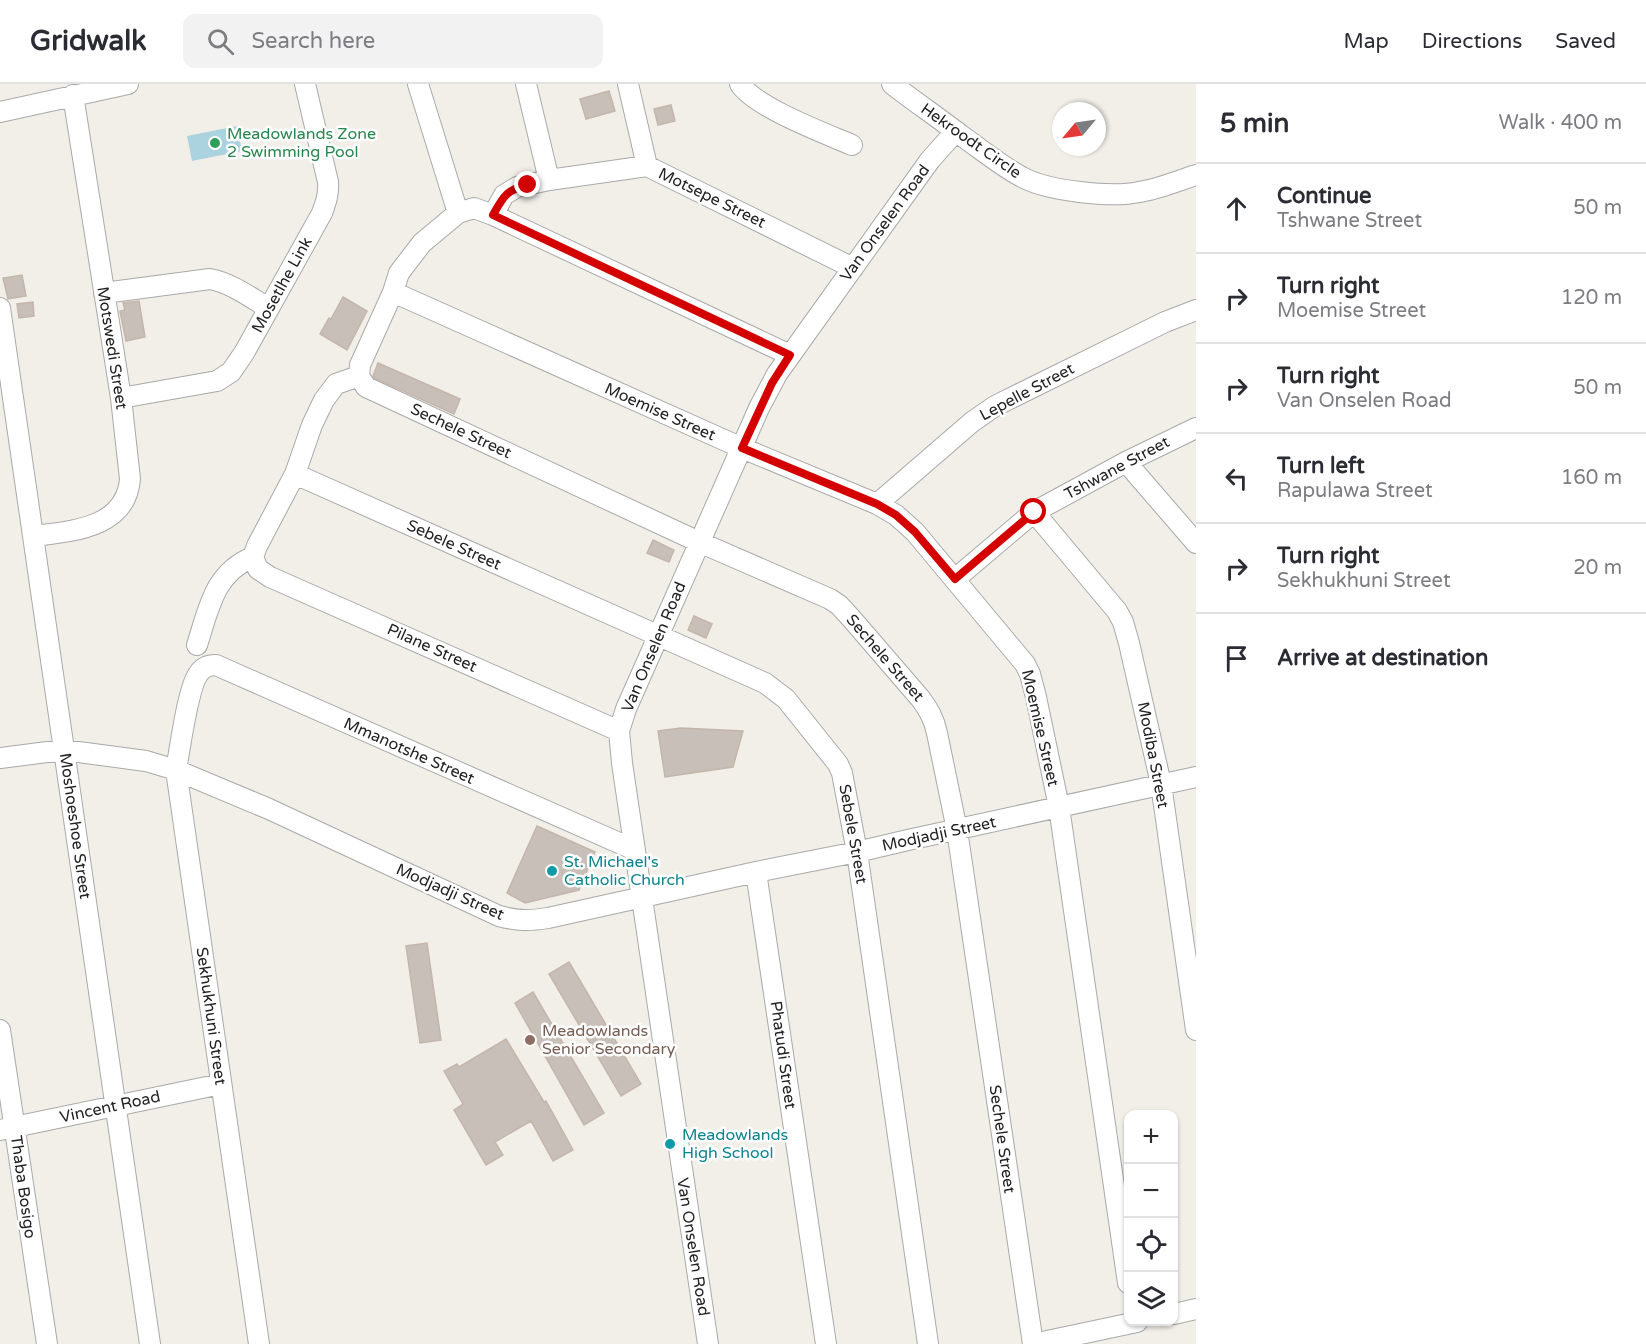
<!DOCTYPE html>
<meta charset="utf-8">
<style>
body{margin:0;font-family:"Varela Round",sans-serif;background:#f2f2f3;color:#2b2b33}
.controls{position:absolute;right:18px;bottom:18px;display:grid;overflow:hidden;border-radius:12px;box-shadow:0 2px 4px #0004}
.controls button{width:54px;height:54px;display:grid;place-items:center;padding:0;border:0;border-bottom:2px solid #e1e1e2;background:#fff;color:#2b2b33;font:30px sans-serif}
.compass{position:absolute;left:1052px;top:18px;width:54px;height:54px;border-radius:50%;background:#fff;box-shadow:0 2px 4px #0004;rotate:241deg}
.stop{position:absolute;width:18px;height:18px;margin:-14px;border:4px solid #d40000;border-radius:50%;background:#fff}
.stop.end{background:#d40000;border-color:#fff;box-shadow:0 2px 6px #0008}
.list{margin:0;padding:0;list-style:none}
h2{display:flex;justify-content:space-between;align-items:center;height:78px;margin:0;padding:0 24px;font-size:26px}
h2 small{font-size:20px;font-weight:400;color:#7c7c81}
.list li{display:grid;grid-template-columns:39px 1fr auto;gap:18px;align-items:center;box-sizing:border-box;height:90px;padding:0 24px;border-top:2px solid #e1e1e2}
.list b{display:block;font-size:22px;white-space:nowrap}
.list p{margin:0;font-size:20px;white-space:nowrap;color:#7c7c81}
.list em{font-size:20px;font-style:normal;color:#7c7c81}
.icon{flex:none;width:33px;height:33px;fill:none;stroke:currentColor;stroke-width:2;stroke-linecap:round;stroke-linejoin:round}
.map{position:relative;flex:none;width:1196px;height:1260px;overflow:hidden}
header{display:flex;align-items:center;gap:36px;box-sizing:border-box;height:84px;padding:0 30px;background:#fff;border-bottom:2px solid #e1e1e2}
header strong{font-size:28px}
nav{display:flex;gap:33px;margin-inline-start:auto;font-size:21px}
.search{width:420px;height:54px;background:#f2f2f3;display:flex;align-items:center;gap:15px;box-sizing:border-box;padding:0 21px;border-radius:12px;color:#7c7c81;font-size:22px}
main{display:flex}
aside{flex:1;background:#fff}
.map>svg:first-child{display:block}
.water{fill:#aad3df}
.building{fill:#c7bfb8;stroke:#c4b6ab;stroke-width:1.5}
.lines{fill:none;stroke-linecap:round;stroke-linejoin:round}
.minor-casing{stroke:#a9a9a9;stroke-width:22}
.minor{stroke:#fff;stroke-width:20}
.route{stroke:#d40000;stroke-width:8}
.leisure-dot{fill:#2e9e5b;stroke:#fff;stroke-width:2}
.culture-dot{fill:#0f9aa8;stroke:#fff;stroke-width:2}
.education-dot{fill:#8d6e63;stroke:#fff;stroke-width:2}
.labels{text-anchor:middle;dominant-baseline:central;stroke-width:5;stroke-linejoin:round;paint-order:stroke}
.leisure-label{font-size:16px;fill:#27864d;stroke:#fff;text-anchor:start}
.street-label{font-size:16px;fill:#222;stroke:#fff}
.culture-label{font-size:16px;fill:#0d838f;stroke:#fff;text-anchor:start}
.education-label{font-size:16px;fill:#785e54;stroke:#fff;text-anchor:start}
</style>
<header>
<strong>Gridwalk</strong>
<div class="search"><svg class="icon" aria-label="search" viewBox="0 0 24 24"><circle cx="10" cy="10" r="6"/><path d="M15 15l6 6"/></svg>Search here</div>
<nav><a>Map</a><a>Directions</a><a>Saved</a></nav>
</header>
<main>
<div class="map">
<svg width="1196" height="1260" viewBox="0 0 1196 1260">
<rect width="100%" height="100%" fill="#f2efe9"/>
<path class="water" d="M237 42 242 67 192 77 187 52Z"/>
<path class="building" d="M609 7 615 27 586 35 580 15Z
M671 21 675 37 658 41 654 25Z
M22 191 26 212 8 215 3 194Z
M343 213 367 227 347 266 320 250 329 234 331 235Z
M139 217 145 253 126 257 120 227 125 226 123 219Z
M33 218 34 232 19 234 17 220Z
M378 279 460 315 454 330 374 294 373 292Z
M653 456 674 466 669 478 647 469Z
M694 532 712 540 706 554 688 546Z
M681 644 743 647 733 683 665 693 658 647Z
M537 742 595 768 579 806 525 819 507 809Z
M427 859 441 956 420 959 406 862Z
M569 878 641 1000 621 1012 549 890Z
M533 908 604 1029 584 1041 515 919Z
M506 955 544 1018 546 1017 573 1066 553 1077 531 1037 495 1058 503 1071 486 1081 454 1026 463 1020 444 987 457 980 459 983Z"/>
<g class="lines">
<defs>
<path id="minor" d="M418 0 458 129
M526 0 549 96
M628 0 647 82
M740 0C755 23 824 49 852 61
M892 0C915 18 939 34 962 52 982 66 1001 82 1022 93 1047 107 1112 114 1139 108 1159 105 1177 97 1196 91
M0 28 128 0
M647 82 853 184
M493 131 504 111 517 103 549 96 647 82
M393 208 742 364 877 420 896 431 915 448 1025 580 1030 590 1036 613 1059 723 1128 1199
M104 209 210 195C231 199 250 213 268 224
M0 224 150 1260
M359 292 366 303 699 458 830 515 839 521 851 534 920 614C929 626 934 635 937 649L957 746 1033 1260
M359 292 360 281 393 208 399 189 422 159 458 129 474 124 493 131 790 271
M121 314 217 297 231 288 244 269 322 129C326 118 329 110 328 98L305 0
M1126 378 1196 459
M295 390 765 599 786 615 838 680 842 689 857 768 928 1260
M877 420 972 338 995 322 1165 238 1196 226
M1034 428 1117 527 1123 538 1129 559 1161 700 1196 946
M34 452C73 447 126 444 130 395L121 314 73 11
M253 473 258 485 270 493 619 647
M253 473 257 462 295 390 312 341 324 316 336 300 359 292
M955 495 1034 428 1126 378 1196 344
M197 561C209 524 214 489 253 473
M0 674 63 666 146 677 176 686 269 725 499 832C518 837 529 837 548 834L756 788 857 768 908 756 1196 693
M756 788 826 1260
M0 946 47 1260
M0 1046 221 1000
M1174 1230 1196 1225
M259 1260 176 686C180 665 188 602 199 589 203 583 209 581 216 581L635 766
M708 1260 622 679 619 647 626 625 759 324 777 290 930 76 956 47
M1033 1260 1137 1238"/>
</defs>
<use href="#minor" class="minor-casing"/>
<use href="#minor" class="minor"/>
</g>
<g class="lines">
<path class="route" d="M528 101C507 105 503 113 493 131L790 271 772 299 742 364 877 420 896 431 915 448 955 495 1034 428"/>
</g>
<circle class="leisure-dot" cx="215" cy="59" r="6"/>
<g class="culture-dot">
<circle cx="552" cy="787" r="6"/>
<circle cx="670" cy="1060" r="6"/>
</g>
<circle class="education-dot" cx="530" cy="956" r="6"/>
<g class="labels">
<g class="leisure-label">
<text x="227" y="50">Meadowlands Zone<tspan x="227" dy="18">2 Swimming Pool</tspan></text>
</g>
<g class="street-label">
<text transform="translate(971 57) rotate(35)">Hekroodt Circle</text>
<text transform="translate(712 114) rotate(26)">Motsepe Street</text>
<text transform="translate(885 139) rotate(-54)">Van Onselen Road</text>
<text transform="translate(282 201) rotate(-61)">Mosetlhe Link</text>
<text transform="translate(112 264) rotate(81)">Motswedi Street</text>
<text transform="translate(1027 308) rotate(-28)">Lepelle Street</text>
<text transform="translate(660 328) rotate(24)">Moemise Street</text>
<text transform="translate(461 347) rotate(25)">Sechele Street</text>
<text transform="translate(1117 384) rotate(-28)">Tshwane Street</text>
<text transform="translate(454 461) rotate(24)">Sebele Street</text>
<text transform="translate(654 563) rotate(-67)">Van Onselen Road</text>
<text transform="translate(432 564) rotate(24)">Pilane Street</text>
<text transform="translate(885 574) rotate(49)">Sechele Street</text>
<text transform="translate(1040 644) rotate(77)">Moemise Street</text>
<text transform="translate(409 667) rotate(24)">Mmanotshe Street</text>
<text transform="translate(1153 671) rotate(79)">Modiba Street</text>
<text transform="translate(75 742) rotate(82)">Moshoeshoe Street</text>
<text transform="translate(853 750) rotate(80)">Sebele Street</text>
<text transform="translate(939 750) rotate(-12)">Modjadji Street</text>
<text transform="translate(450 808) rotate(24)">Modjadji Street</text>
<text transform="translate(211 932) rotate(82)">Sekhukhuni Street</text>
<text transform="translate(783 971) rotate(82)">Phatudi Street</text>
<text transform="translate(110 1023) rotate(-12)">Vincent Road</text>
<text transform="translate(1002 1055) rotate(82)">Sechele Street</text>
<text transform="translate(23 1103) rotate(82)">Thaba Bosigo</text>
<text transform="translate(693 1163) rotate(81)">Van Onselen Road</text>
</g>
<g class="culture-label">
<text x="564" y="778">St. Michael's<tspan x="564" dy="18">Catholic Church</tspan></text>
<text x="682" y="1051">Meadowlands<tspan x="682" dy="18">High School</tspan></text>
</g>
<g class="education-label">
<text x="542" y="947">Meadowlands<tspan x="542" dy="18">Senior Secondary</tspan></text>
</g>
</g>
</svg>
<div class="controls">
<button>+</button>
<button>−</button>
<button><svg class="icon" aria-label="locate" viewBox="0 0 24 24"><circle cx="12" cy="12" r="6"/><path d="M12 2v4M12 18v4M2 12h4M18 12h4"/></svg></button>
<button><svg class="icon" aria-label="layers" viewBox="0 0 24 24"><path d="M12 4l9 5-9 5-9-5zM3 14l9 5 9-5"/></svg></button>
</div>
<svg class="compass" viewBox="-18 -18 36 36"><path d="M0-13l5 13h-10z" fill="#e53935"/><path d="M0 13l5-13h-10z" fill="#7c7c81"/></svg>
<div class="stop" style="left:1034px;top:428px"></div>
<div class="stop end" style="left:528px;top:101px"></div>
</div>
<aside>
<h2>5 min<small>Walk · 400 m</small></h2>
<ul class="list">
<li><svg class="icon" aria-label="ahead" viewBox="0 0 24 24"><path d="M12 20V5M6 11l6-6 6 6"/></svg><div><b>Continue</b><p>Tshwane Street</p></div><em>50 m</em></li>
<li><svg class="icon" aria-label="right" viewBox="0 0 24 24"><path d="M7 20v-9h11M14 6l5 5-5 5"/></svg><div><b>Turn right</b><p>Moemise Street</p></div><em>120 m</em></li>
<li><svg class="icon" aria-label="right" viewBox="0 0 24 24"><path d="M7 20v-9h11M14 6l5 5-5 5"/></svg><div><b>Turn right</b><p>Van Onselen Road</p></div><em>50 m</em></li>
<li><svg class="icon" aria-label="left" viewBox="0 0 24 24"><path d="M17 20v-9H6M10 6l-5 5 5 5"/></svg><div><b>Turn left</b><p>Rapulawa Street</p></div><em>160 m</em></li>
<li><svg class="icon" aria-label="right" viewBox="0 0 24 24"><path d="M7 20v-9h11M14 6l5 5-5 5"/></svg><div><b>Turn right</b><p>Sekhukhuni Street</p></div><em>20 m</em></li>
<li><svg class="icon" aria-label="arrive" viewBox="0 0 24 24"><path d="M6 21V4h12l-3 4 3 4H6"/></svg><div><b>Arrive at destination</b></div></li>
</ul>
</aside>
</main>
